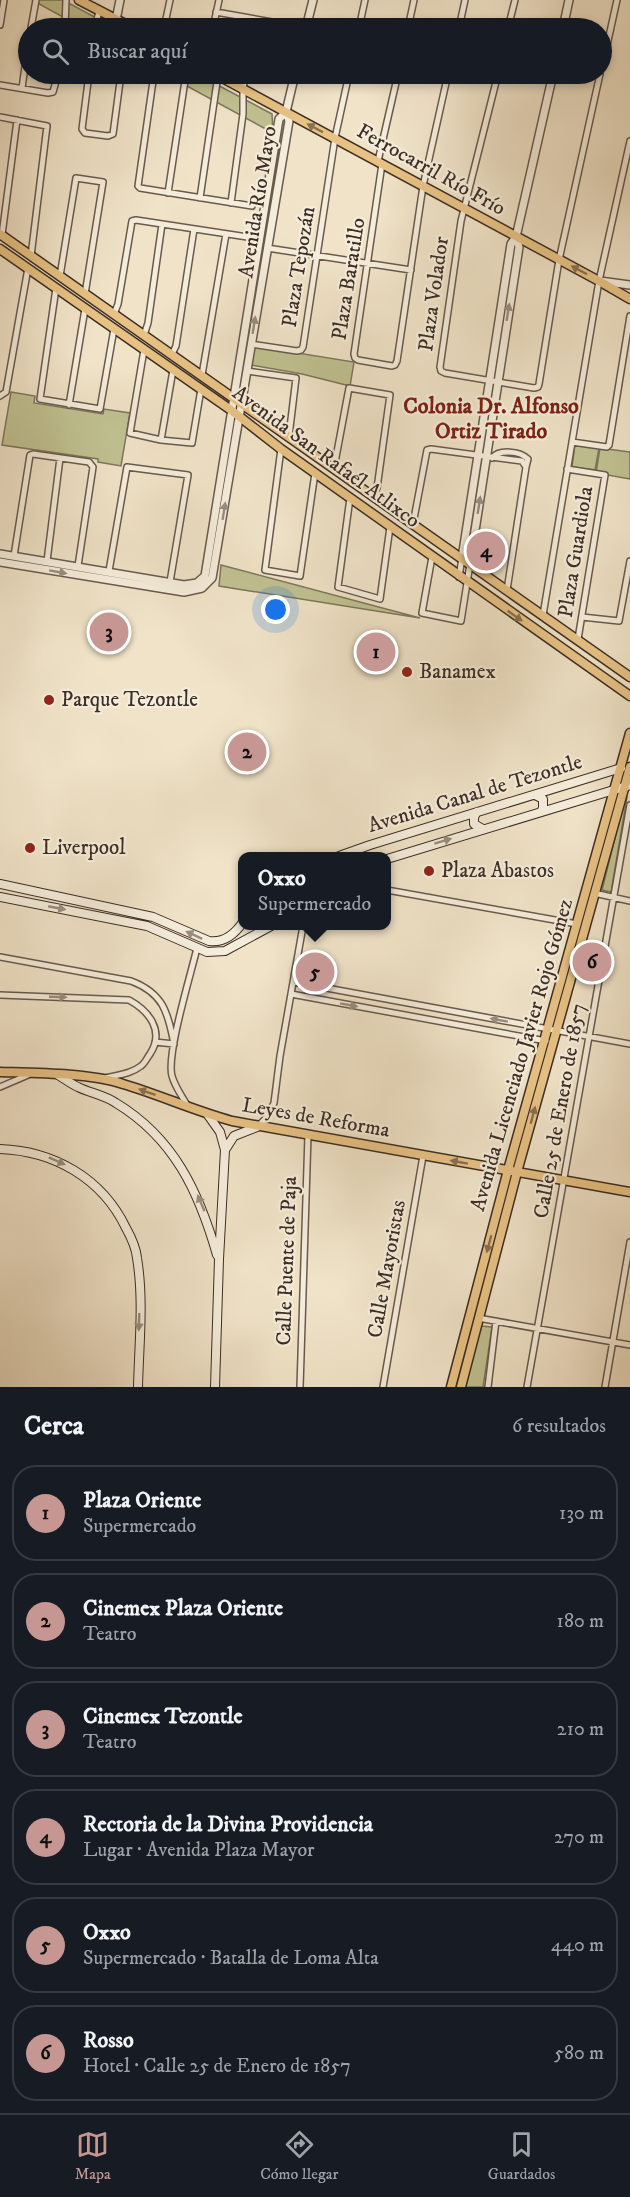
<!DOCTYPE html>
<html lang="es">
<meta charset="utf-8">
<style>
body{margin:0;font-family:"IM FELL DW Pica",serif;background:#242831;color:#f1f3f6}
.you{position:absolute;left:276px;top:610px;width:21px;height:21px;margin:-15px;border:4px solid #fff;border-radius:50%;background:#1a73e8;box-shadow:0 0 0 9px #1a73e833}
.badge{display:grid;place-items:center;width:39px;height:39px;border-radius:50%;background:#c59692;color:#111;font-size:20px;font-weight:700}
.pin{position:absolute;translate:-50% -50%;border:3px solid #fff;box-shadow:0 2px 6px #0006}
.popup{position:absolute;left:238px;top:852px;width:153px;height:78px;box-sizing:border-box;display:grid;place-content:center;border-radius:12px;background:#171b24;filter:drop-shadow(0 2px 4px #0005);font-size:20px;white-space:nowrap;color:#9ea1a6}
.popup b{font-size:22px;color:#f1f3f6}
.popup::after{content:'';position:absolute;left:50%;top:100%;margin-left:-12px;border:12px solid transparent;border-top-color:#171b24}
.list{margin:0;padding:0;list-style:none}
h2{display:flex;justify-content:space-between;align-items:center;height:78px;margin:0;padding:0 24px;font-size:26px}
h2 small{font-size:20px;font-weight:400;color:#9ea1a6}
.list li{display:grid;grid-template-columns:39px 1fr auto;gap:18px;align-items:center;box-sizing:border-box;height:96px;margin:0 12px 12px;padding:0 12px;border:2px solid #363941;border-radius:24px}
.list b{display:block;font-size:22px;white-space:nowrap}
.list p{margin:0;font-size:20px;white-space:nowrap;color:#9ea1a6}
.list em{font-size:20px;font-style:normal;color:#9ea1a6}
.icon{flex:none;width:33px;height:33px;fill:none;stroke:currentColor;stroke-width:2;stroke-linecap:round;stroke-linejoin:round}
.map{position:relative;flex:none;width:630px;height:1387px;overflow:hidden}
.search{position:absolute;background:#171b24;box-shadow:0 3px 9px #0003;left:18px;right:18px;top:18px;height:66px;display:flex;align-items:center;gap:15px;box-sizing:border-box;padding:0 21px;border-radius:33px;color:#9ea1a6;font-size:22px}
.sheet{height:726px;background:#171b24}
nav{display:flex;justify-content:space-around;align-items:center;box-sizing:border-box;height:84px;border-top:2px solid #363941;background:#171b24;font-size:16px;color:#9ea1a6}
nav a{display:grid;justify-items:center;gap:3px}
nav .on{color:#c59692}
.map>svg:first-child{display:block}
.green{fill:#c0c191;stroke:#7e775c;stroke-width:1.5}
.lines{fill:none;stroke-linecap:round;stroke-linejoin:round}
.minor-casing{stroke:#695a4e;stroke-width:8}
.tertiary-casing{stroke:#695a4e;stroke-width:10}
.secondary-casing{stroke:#3c2d26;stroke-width:10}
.primary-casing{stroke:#3c2d26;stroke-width:11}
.minor{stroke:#f5eddb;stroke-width:5}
.tertiary{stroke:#f5eddb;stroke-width:7}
.secondary{stroke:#f5eddb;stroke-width:8}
.primary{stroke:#e8c284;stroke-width:8}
.oneway{fill:#897050}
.oneway2{fill:#988d80}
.poi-dot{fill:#8f2418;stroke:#f5eddb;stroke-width:2}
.labels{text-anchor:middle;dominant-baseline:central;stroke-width:4.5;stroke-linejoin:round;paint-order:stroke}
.street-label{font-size:21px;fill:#3c2d26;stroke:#f5eddb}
.poi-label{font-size:21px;fill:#3c2d26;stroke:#f5eddb;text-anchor:start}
.neighbourhood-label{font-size:22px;font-weight:bold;fill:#7a1f14;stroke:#f5eddb}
</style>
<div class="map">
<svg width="630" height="1387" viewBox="0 0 630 1387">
<rect width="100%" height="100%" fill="#f0e3c8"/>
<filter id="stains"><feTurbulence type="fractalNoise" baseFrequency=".00333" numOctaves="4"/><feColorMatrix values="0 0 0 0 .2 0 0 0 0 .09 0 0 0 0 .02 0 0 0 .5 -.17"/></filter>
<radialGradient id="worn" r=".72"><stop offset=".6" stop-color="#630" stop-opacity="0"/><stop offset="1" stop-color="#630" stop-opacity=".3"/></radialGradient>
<path class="green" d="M32 0H63L115 28H83Z
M165 74H197L272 114 273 133Z
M254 346 354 362 350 386 302 374 251 365Z
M11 392 35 396 34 403 103 414 104 409 130 413 121 466 98 462V459L2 445Z
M575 444 599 448 595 470 572 467Z
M600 448 630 452V479L596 473Z
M221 565 420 618 219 586Z
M625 797H627L611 892 602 890Z
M481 1326 492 1327 483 1387H465Z"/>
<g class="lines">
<defs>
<path id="minor" d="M216 12 306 28
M0 25 4 0
M31 28 36 0
M65 28 66 0
M95 28 99 11
M164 28 170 0
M213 28 219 0
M359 28 365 0
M408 28 414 0
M459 28 465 0
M508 28 515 0
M602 68 617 0
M89 74 82 129 85 133 108 136 113 134 121 74
M154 74 138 186 140 188 252 206
M498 74 461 221 440 367 441 371 445 373 534 388 538 387 539 384 559 260 600 74
M0 85 48 93 53 92 58 74
M22 88 28 45
M0 117 47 126 31 256
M378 161 398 74
M382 164 354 354 355 358 358 360 392 366 395 365 397 361 423 186 448 74
M168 193 186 74
M200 198 218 75
M231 203 243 114V88L246 74
M2 235 17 120
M267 248 411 270
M60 276 76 178 103 182 85 294
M56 288 40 399 100 409 114 329
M114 314 118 304 132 221 136 220 254 238
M144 335 148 323 162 224
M251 344 297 351 301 350 303 347 335 138 349 74
M144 350 130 433 161 440 192 443 201 389
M172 354 176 346 194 229
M247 371 296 378 289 436
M202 375 226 234
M0 396 6 392 28 268
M69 405 85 309
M161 440 173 370
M572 442 607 447 609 445 630 316
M281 449 265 570 300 576 315 473
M492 458C499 449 520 451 528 459L526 467
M334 468 349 388 390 395 377 488 373 496
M567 469 605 475 578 639
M350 498 338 587 380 599 390 527
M413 524 427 450 431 449 522 461 526 467 507 590
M14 556 30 455 33 454 89 462 93 467 78 566
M432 557 422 613 461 621 470 564
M47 561 60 458
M109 571 127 467 188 475 170 582
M459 577 462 558
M543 615 599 281 630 141
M582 617 619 621 630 561
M387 890 577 924
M594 893 630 901
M0 957 131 981C163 993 168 1012 174 1044L155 1042
M294 982 630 1044
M291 994 546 1041
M0 995 129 1000C149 1011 165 1031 150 1054 147 1058 145 1063 141 1066 131 1074 117 1075 105 1078
M0 1087 28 1075
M187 1105C182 1096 175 1087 172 1076 166 1055 191 974 197 948
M258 1126 267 1117 274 1103 280 1056 303 926
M478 1318 630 1345
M300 1387 308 1135
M383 1387 423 1156
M488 1387 496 1321
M527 1387 630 805
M605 1387 630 1242"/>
<path id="tertiary" d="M116 20 120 0
M306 28 313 0
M563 28 569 0
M600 281 630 285
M0 554 184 585 197 583 205 576 279 119 286 112
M462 558 511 244 516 237 553 74
M0 562 184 592 202 588 212 578 289 121 286 112 295 74
M470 563 519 247 516 237"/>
<path id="secondary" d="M535 795 543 799V808L541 812
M477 812 474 817V824L483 829
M339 856 370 845 621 768
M387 859 630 785
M0 884 153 917 209 941C224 943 235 934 243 922
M0 897 147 926 207 952 225 951 271 926
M58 1075C65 1079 71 1084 78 1087 90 1093 104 1095 116 1103 174 1138 199 1192 217 1255
M208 1115 220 1132 225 1150 219 1259 215 1387
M0 1149C54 1151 102 1178 126 1228 131 1237 136 1247 137 1258 144 1300 139 1344 138 1387
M225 1150 234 1136 257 1127"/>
<path id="primary" d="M79 0 133 28
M215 74 599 281 630 299
M0 234 630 677
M0 249 231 410 281 449 630 696
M0 1072C35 1073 90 1073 123 1084 160 1095 195 1111 232 1121L630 1192
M451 1387 508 1170 630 733
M461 1387 517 1172 630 767"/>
</defs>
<use href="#minor" class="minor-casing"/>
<use href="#tertiary" class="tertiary-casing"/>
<use href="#secondary" class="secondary-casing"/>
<use href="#primary" class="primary-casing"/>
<use href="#minor" class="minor"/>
<use href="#tertiary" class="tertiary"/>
<use href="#secondary" class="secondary"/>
<use href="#primary" class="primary"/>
</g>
<defs><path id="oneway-solid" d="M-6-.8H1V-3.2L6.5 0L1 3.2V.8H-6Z" transform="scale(1.5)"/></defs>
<g class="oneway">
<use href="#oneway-solid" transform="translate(315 128) rotate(-152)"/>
<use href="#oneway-solid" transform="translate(579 270) rotate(-152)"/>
<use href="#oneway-solid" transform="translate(515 616) rotate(35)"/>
<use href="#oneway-solid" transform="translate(147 1092) rotate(-161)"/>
<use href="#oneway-solid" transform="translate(533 1115) rotate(-75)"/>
<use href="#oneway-solid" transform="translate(459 1162) rotate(-170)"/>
<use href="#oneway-solid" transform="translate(489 1244) rotate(105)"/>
</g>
<g class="oneway2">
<use href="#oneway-solid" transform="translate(508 312) rotate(-81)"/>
<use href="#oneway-solid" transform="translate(254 325) rotate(-81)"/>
<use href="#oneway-solid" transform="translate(479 505) rotate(-81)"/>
<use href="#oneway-solid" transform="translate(224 511) rotate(-81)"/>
<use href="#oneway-solid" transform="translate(58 572) rotate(10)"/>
<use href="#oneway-solid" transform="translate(443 841) rotate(-17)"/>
<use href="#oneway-solid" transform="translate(57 908) rotate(11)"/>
<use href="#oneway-solid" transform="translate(194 935) rotate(-155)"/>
<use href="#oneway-solid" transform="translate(58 997) rotate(2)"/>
<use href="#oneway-solid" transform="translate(349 1005) rotate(10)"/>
<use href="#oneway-solid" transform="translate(499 1020) rotate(-170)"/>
<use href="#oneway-solid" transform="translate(57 1161) rotate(24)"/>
<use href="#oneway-solid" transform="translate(201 1203) rotate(-113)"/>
<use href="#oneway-solid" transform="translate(139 1322) rotate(92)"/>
</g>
<g class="poi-dot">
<circle cx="407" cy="672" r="6"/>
<circle cx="49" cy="700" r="6"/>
<circle cx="30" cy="848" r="6"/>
<circle cx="429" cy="871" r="6"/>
</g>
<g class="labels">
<g class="street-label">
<text transform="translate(431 170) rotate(29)">Ferrocarril Río Frío</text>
<text transform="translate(258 202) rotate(-81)">Avenida Río Mayo</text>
<text transform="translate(299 267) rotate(-81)">Plaza Tepozán</text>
<text transform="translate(349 279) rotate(-81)">Plaza Baratillo</text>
<text transform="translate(434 294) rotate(-82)">Plaza Volador</text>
<text transform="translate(326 457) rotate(36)">Avenida San Rafaél Atlixco</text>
<text transform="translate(576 552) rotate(-81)">Plaza Guardiola</text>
<text transform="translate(475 794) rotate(-17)">Avenida Canal de Tezontle</text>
<text transform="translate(522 1055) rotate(-74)">Avenida Licenciado Javier Rojo Gómez</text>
<text transform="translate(560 1111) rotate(-80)">Calle 25 de Enero de 1857</text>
<text transform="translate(316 1118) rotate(10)">Leyes de Reforma</text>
<text transform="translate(287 1261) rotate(-88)">Calle Puente de Paja</text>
<text transform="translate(387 1269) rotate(-80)">Calle Mayoristas</text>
</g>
<g class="poi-label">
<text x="419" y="672">Banamex</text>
<text x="61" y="700">Parque Tezontle</text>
<text x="42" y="848">Liverpool</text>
<text x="441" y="871">Plaza Abastos</text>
</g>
<g class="neighbourhood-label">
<text x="491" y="406">Colonia Dr. Alfonso<tspan x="491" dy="25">Ortiz Tirado</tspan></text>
</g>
</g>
<rect width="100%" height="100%" filter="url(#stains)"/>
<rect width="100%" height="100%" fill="url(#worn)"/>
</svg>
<div class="you"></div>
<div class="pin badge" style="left:376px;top:652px">1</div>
<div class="pin badge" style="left:247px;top:752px">2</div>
<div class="pin badge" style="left:109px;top:632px">3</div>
<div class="pin badge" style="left:486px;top:551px">4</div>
<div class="pin badge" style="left:315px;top:972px">5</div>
<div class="popup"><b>Oxxo</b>Supermercado</div>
<div class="pin badge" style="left:592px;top:962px">6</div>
<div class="search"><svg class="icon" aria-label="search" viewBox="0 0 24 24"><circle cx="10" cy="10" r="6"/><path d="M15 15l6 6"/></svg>Buscar aquí</div>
</div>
<section class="sheet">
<h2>Cerca<small>6 resultados</small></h2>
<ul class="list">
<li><span class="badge">1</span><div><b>Plaza Oriente</b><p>Supermercado</p></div><em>130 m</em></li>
<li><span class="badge">2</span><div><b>Cinemex Plaza Oriente</b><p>Teatro</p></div><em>180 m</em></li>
<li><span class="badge">3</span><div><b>Cinemex Tezontle</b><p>Teatro</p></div><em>210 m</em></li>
<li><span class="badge">4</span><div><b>Rectoria de la Divina Providencia</b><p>Lugar · Avenida Plaza Mayor</p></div><em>270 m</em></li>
<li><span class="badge">5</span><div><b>Oxxo</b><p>Supermercado · Batalla de Loma Alta</p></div><em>440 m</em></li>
<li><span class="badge">6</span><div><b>Rosso</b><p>Hotel · Calle 25 de Enero de 1857</p></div><em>580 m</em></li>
</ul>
</section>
<nav>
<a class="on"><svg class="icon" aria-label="map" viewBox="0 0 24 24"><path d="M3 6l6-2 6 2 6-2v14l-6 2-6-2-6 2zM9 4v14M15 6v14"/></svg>Mapa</a>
<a><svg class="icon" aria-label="directions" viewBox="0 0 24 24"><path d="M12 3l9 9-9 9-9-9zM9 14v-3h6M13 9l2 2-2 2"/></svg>Cómo llegar</a>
<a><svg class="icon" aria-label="saved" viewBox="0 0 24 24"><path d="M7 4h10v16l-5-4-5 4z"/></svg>Guardados</a>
</nav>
